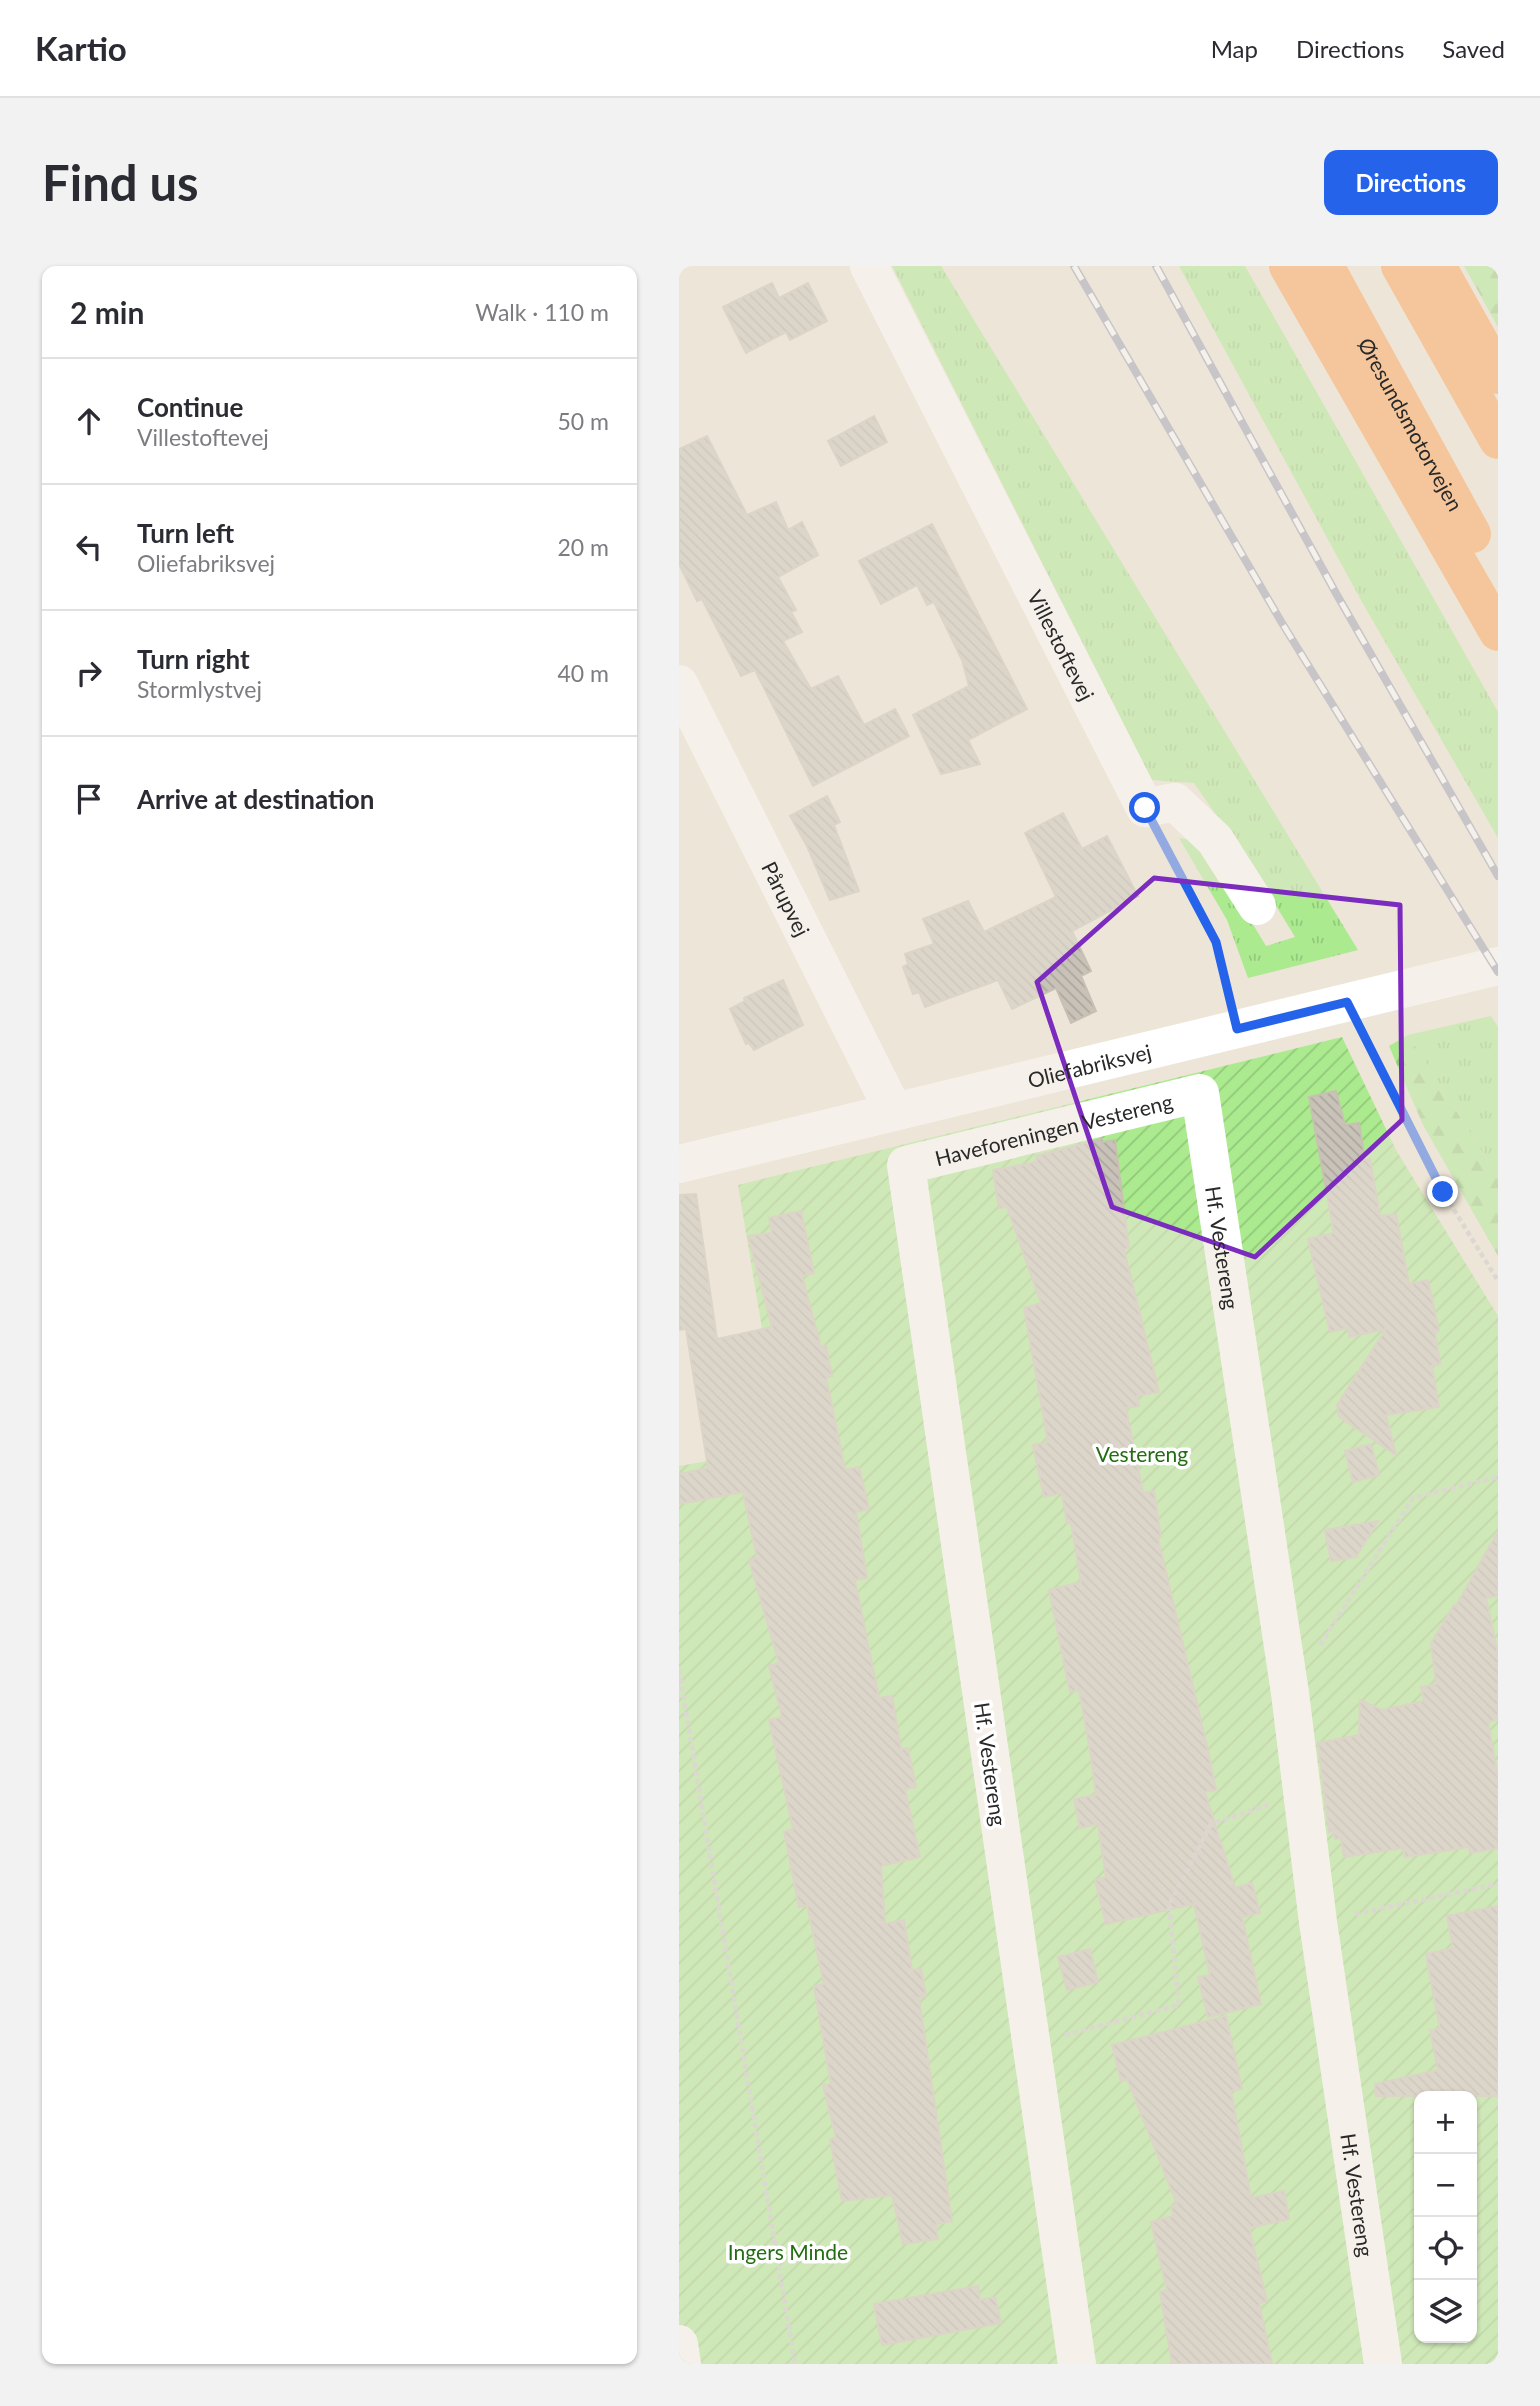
<!DOCTYPE html>
<meta charset="utf-8">
<style>
body{margin:0;font-family:Lato,sans-serif;background:#f2f2f3;color:#2b2b33}
.controls{position:absolute;right:21px;bottom:21px;display:grid;overflow:hidden;border-radius:14px;box-shadow:0 2px 5px #0004}
.controls button{width:63px;height:63px;display:grid;place-items:center;padding:0;border:0;border-bottom:2px solid #e1e1e2;background:#fff;color:#2b2b33;font:35px sans-serif}
.stop{position:absolute;width:21px;height:21px;margin:-16px;border:5px solid #2563eb;border-radius:50%;background:#fff}
.stop.end{background:#2563eb;border-color:#fff;box-shadow:0 2px 7px #0008}
.list{margin:0;padding:0;list-style:none}
h2{display:flex;justify-content:space-between;align-items:center;height:91px;margin:0;padding:0 28px;font-size:30px}
h2 small{font-size:23px;font-weight:400;color:#7c7c81}
.list li{display:grid;grid-template-columns:46px 1fr auto;gap:21px;align-items:center;box-sizing:border-box;height:126px;padding:0 28px;border-top:2px solid #e1e1e2}
.list b{display:block;font-size:26px;white-space:nowrap}
.list p{margin:0;font-size:23px;white-space:nowrap;color:#7c7c81}
.list em{font-size:23px;font-style:normal;color:#7c7c81}
.icon{flex:none;width:38px;height:38px;fill:none;stroke:currentColor;stroke-width:2;stroke-linecap:round;stroke-linejoin:round}
.map{position:relative;flex:none;width:819px;height:2098px;overflow:hidden;border-radius:14px}
header{display:flex;align-items:center;gap:42px;box-sizing:border-box;height:98px;padding:0 35px;background:#fff;border-bottom:2px solid #e1e1e2}
header strong{font-size:33px}
nav{display:flex;gap:38px;margin-inline-start:auto;font-size:24px}
.intro{display:flex;align-items:center;justify-content:space-between;box-sizing:border-box;height:168px;padding:0 42px}
h1{margin:0;font-size:49px}
.button{padding:18px 32px;border-radius:14px;background:#2563eb;color:#fff;font-size:24px;font-weight:700}
main{display:flex;gap:42px;padding:0 42px}
aside{flex:1;background:#fff;border-radius:14px;box-shadow:0 2px 5px #0004}
.map>svg:first-child{display:block}
.grass{fill:url(#grass-tufts)}
.forest{fill:url(#forest-firs)}
.garden{fill:url(#garden-furrows);fill-rule:evenodd}
.building{fill:url(#building-back-hatch);stroke:#c8c1b2;stroke-width:2}
.lines{fill:none;stroke-linecap:round;stroke-linejoin:round}
.path{stroke:#c7c7c7;stroke-width:4.5;stroke-dasharray:5 3.5;stroke-linecap:butt}
.minor{stroke:#fff;stroke-width:38}
.highway{stroke:#ffa151;stroke-width:38}
.rail-casing{stroke:#9b9eb5;stroke-width:8}
.rail{stroke:#fff;stroke-width:5;stroke-dasharray:16;stroke-linecap:butt}
.route{stroke:#2563eb;stroke-width:9}
.marked{fill:none;stroke:#7b2cbf;stroke-width:5;stroke-linejoin:round}
.labels{text-anchor:middle;dominant-baseline:central;stroke-width:7;stroke-linejoin:round;paint-order:stroke}
.street-label{font-size:21px;fill:#292929;stroke:#fff}
.park-label{font-size:21px;fill:#226d11;stroke:#fff}
</style>
<header>
<strong>Kartio</strong>
<nav><a>Map</a><a>Directions</a><a>Saved</a></nav>
</header>
<div class="intro"><h1>Find us</h1><a class="button">Directions</a></div>
<main>
<aside>
<h2>2 min<small>Walk · 110 m</small></h2>
<ul class="list">
<li><svg class="icon" aria-label="ahead" viewBox="0 0 24 24"><path d="M12 20V5M6 11l6-6 6 6"/></svg><div><b>Continue</b><p>Villestoftevej</p></div><em>50 m</em></li>
<li><svg class="icon" aria-label="left" viewBox="0 0 24 24"><path d="M17 20v-9H6M10 6l-5 5 5 5"/></svg><div><b>Turn left</b><p>Oliefabriksvej</p></div><em>20 m</em></li>
<li><svg class="icon" aria-label="right" viewBox="0 0 24 24"><path d="M7 20v-9h11M14 6l5 5-5 5"/></svg><div><b>Turn right</b><p>Stormlystvej</p></div><em>40 m</em></li>
<li><svg class="icon" aria-label="arrive" viewBox="0 0 24 24"><path d="M6 21V4h12l-3 4 3 4H6"/></svg><div><b>Arrive at destination</b></div></li>
</ul>
</aside>
<div class="map">
<svg width="819" height="2098" viewBox="0 0 819 2098">
<defs>
<pattern id="grass-tufts" width="24" height="20" patternUnits="userSpaceOnUse" patternTransform="scale(1.75)"><rect width="24" height="20" fill="#abea8e"/><path d="M3 7l-1-3M5 7V3M7 7l1-3M15 17l-1-3M17 17v-4M19 17l1-3" fill="none" stroke="#93c97a"/></pattern>
<pattern id="forest-firs" width="22" height="20" patternUnits="userSpaceOnUse" patternTransform="scale(1.75)"><rect width="22" height="20" fill="#abea8e"/><path d="M5 1l3.5 6h-7zM16 11l3.5 6h-7z" fill="#93c97a"/></pattern>
<pattern id="garden-furrows" width="10" height="10" patternUnits="userSpaceOnUse" patternTransform="scale(1.75)"><rect width="10" height="10" fill="#abea8e"/><path d="M-1 1l2-2M0 10L10 0M9 11l2-2" fill="none" stroke="#93c97a"/></pattern>
<pattern id="building-back-hatch" width="6" height="6" patternUnits="userSpaceOnUse" patternTransform="scale(1.75)"><rect width="6" height="6" fill="#c8c2b8"/><path d="M-1 5l2 2M0 0l6 6M5-1l2 2" fill="none" stroke="#aca79e"/></pattern>
</defs>
<rect width="100%" height="100%" fill="#ede5d8"/>
<path class="grass" d="M213 0H262L679 684 569 712 548 654 500 572 524 576 587 680 616 671 579 610 515 517 473 514Z
M500 0H566L819 446V572L683 336Z
M812 750 819 761V911L729 769Z"/>
<path class="forest" d="M785 0H819V61Z
M729 769 819 911V990L744 859 710 780Z"/>
<path class="garden" d="M663 771 717 884 819 1050V2098H0V1200L103 1182 59 919ZM740 1830H793V2072H740Z"/>
<path class="building" d="M93 17 100 32 129 17 148 55 111 74 107 66 67 87 44 41Z
M195 150 208 176 162 200 149 175Z
M28 170 68 249 97 236 109 264 123 256 139 289 99 311 117 344 112 346 123 366 104 375 132 423 159 410 185 459 216 443 230 470 134 520 76 404 62 410 23 333 18 335 0 298V183Z
M253 258 348 443 289 474 301 498 262 508 234 449 290 420 283 394 255 336 248 339 238 319 202 338 180 295Z
M148 530 161 556 155 559 180 625 151 634 128 580 111 550Z
M384 547 403 583 428 570 459 630 393 665 412 705 402 710 417 745 392 757 377 722 333 743 319 714 246 741 240 726 234 728 224 701 229 698 226 688 255 678 244 653 289 635 305 666 377 631 346 567Z
M104 714 124 759 75 784 70 777 67 778 51 743 66 735 65 732Z
M657 825 666 859 680 857 686 894 691 893 701 950 717 948 730 1018 749 1014 760 1065 756 1066 761 1098 753 1100 760 1141 707 1149 717 1189 660 1151 658 1139 707 1063 670 1071 669 1062 651 1066 629 973 655 967 630 831Z
M423 873 424 876 436 874 450 982 445 983 480 1126 458 1130 460 1140 447 1142 464 1227 475 1225 482 1271 479 1272 528 1480 537 1524 526 1526 556 1622 573 1617 581 1647 563 1651 582 1738 529 1751 519 1711 531 1709 515 1638 427 1658 416 1614 427 1611 419 1558 401 1562 395 1533 417 1529 412 1490 400 1424 391 1426 370 1324 402 1316 392 1257H388L383 1227 365 1231 354 1179 369 1176 345 1042 362 1037 328 941 320 942 314 904 358 896 357 890Z
M17 928 38 1073 93 1061 69 970 93 967 90 952 122 945 135 1007 123 1010 142 1081 147 1080 153 1110 147 1111 166 1204 180 1201 190 1243 177 1246 188 1312 176 1314 200 1432 213 1430 222 1483 229 1482 237 1521 226 1523 241 1591 202 1600 206 1658 225 1654 233 1704 242 1703 247 1730 240 1732 273 1955 257 1958 259 1973 224 1978 213 1929 163 1935 151 1873 157 1872 144 1819 152 1818 135 1720 145 1718 128 1639 120 1641 105 1566 114 1563 90 1454 103 1451 90 1400 100 1397 70 1294 78 1292 64 1226 0 1238V1208L29 1202 7 1063 0 1064V929Z
M692 1178 700 1209 674 1216 666 1185Z
M699 1255 677 1291 652 1295 646 1264Z
M819 1265V1330L807 1332 819 1388V1453L809 1456 819 1512V1582L791 1587 790 1581 726 1591 724 1582 665 1591 662 1572 656 1573 654 1565 650 1566 639 1477 680 1469 681 1434 703 1444 745 1435 742 1421 757 1418 752 1377 775 1339 777 1340Z
M819 1640V1830H697L696 1818 759 1804 751 1764 761 1763 747 1688 774 1682 768 1650Z
M411 1683 419 1716 388 1724 379 1691Z
M547 1750 563 1823 552 1825 572 1932 605 1925 610 1953 570 1962 588 2035 580 2037 593 2098H493L481 2026 488 2024 472 1956 494 1950 492 1940 498 1938 448 1813 442 1815 433 1779Z
M299 2020 301 2034 316 2031 322 2057 203 2079 195 2038Z"/>
<g class="lines">
<path class="path" d="M488 583 537 676 550 728
M685 770 764 926 819 1015
M641 1379 734 1232 819 1211
M0 1404 116 2098
M676 1648 819 1618
M386 1769 500 1739 490 1639 532 1558 589 1539"/>
<g class="minor">
<path id="s1" d="M190 0 466 542 496 536 536 574 578 640"/>
<path id="s2" d="M0 418 215 846"/>
<path id="s3" d="M0 898 819 700"/>
<path d="M0 2078 3 2098"/>
<path id="s4" d="M398 2098 227 899 521 827 611 1427 639 1656 704 2098"/>
</g>
<g class="highway">
<path d="M609 0 819 366"/>
<path id="s5" d="M646 0 793 268"/>
<path d="M721 0 819 174"/>
<path d="M758 0 819 109"/>
</g>
<defs>
<path id="rail" d="M395 0 603 357 819 706
M477 0 658 329 819 610"/>
</defs>
<use href="#rail" class="rail-casing"/>
<use href="#rail" class="rail"/>
</g>
<g class="lines">
<path class="route" d="M466 542 537 676 558 763 668 736 764 926"/>
</g>
<path d="M0 0H819V2098H0ZM475 612 721 639 723 854 576 991 433 941 358 716Z" fill="#ede5d8" fill-opacity=".55" fill-rule="evenodd"/>
<path class="marked" d="M475 612 721 639 723 854 576 991 433 941 358 716Z"/>
<g class="labels">
<g class="street-label">
<text stroke="none"><textPath href="#s5" startOffset="180">Øresundsmotorvejen</textPath></text>
<text stroke="none"><textPath href="#s1" startOffset="425">Villestoftevej</textPath></text>
<text stroke="none"><textPath href="#s2" startOffset="240">Pårupvej</textPath></text>
<text stroke="none"><textPath href="#s3" startOffset="422">Oliefabriksvej</textPath></text>
<text stroke="none"><textPath href="#s4" startOffset="1363">Haveforeningen Vestereng</textPath></text>
<text stroke="none"><textPath href="#s4" startOffset="1670">Hf. Vestereng</textPath></text>
<text transform="translate(312 1498) rotate(82)">Hf. Vestereng</text>
<text stroke="none"><textPath href="#s4" startOffset="2627">Hf. Vestereng</textPath></text>
</g>
<g class="park-label">
<text x="463" y="1187">Vestereng</text>
<text x="109" y="1985">Ingers Minde</text>
</g>
</g>
</svg>
<div class="controls">
<button>+</button>
<button>−</button>
<button><svg class="icon" aria-label="locate" viewBox="0 0 24 24"><circle cx="12" cy="12" r="6"/><path d="M12 2v4M12 18v4M2 12h4M18 12h4"/></svg></button>
<button><svg class="icon" aria-label="layers" viewBox="0 0 24 24"><path d="M12 4l9 5-9 5-9-5zM3 14l9 5 9-5"/></svg></button>
</div>
<div class="stop" style="left:466px;top:542px"></div>
<div class="stop end" style="left:764px;top:926px"></div>
</div>
</main>
